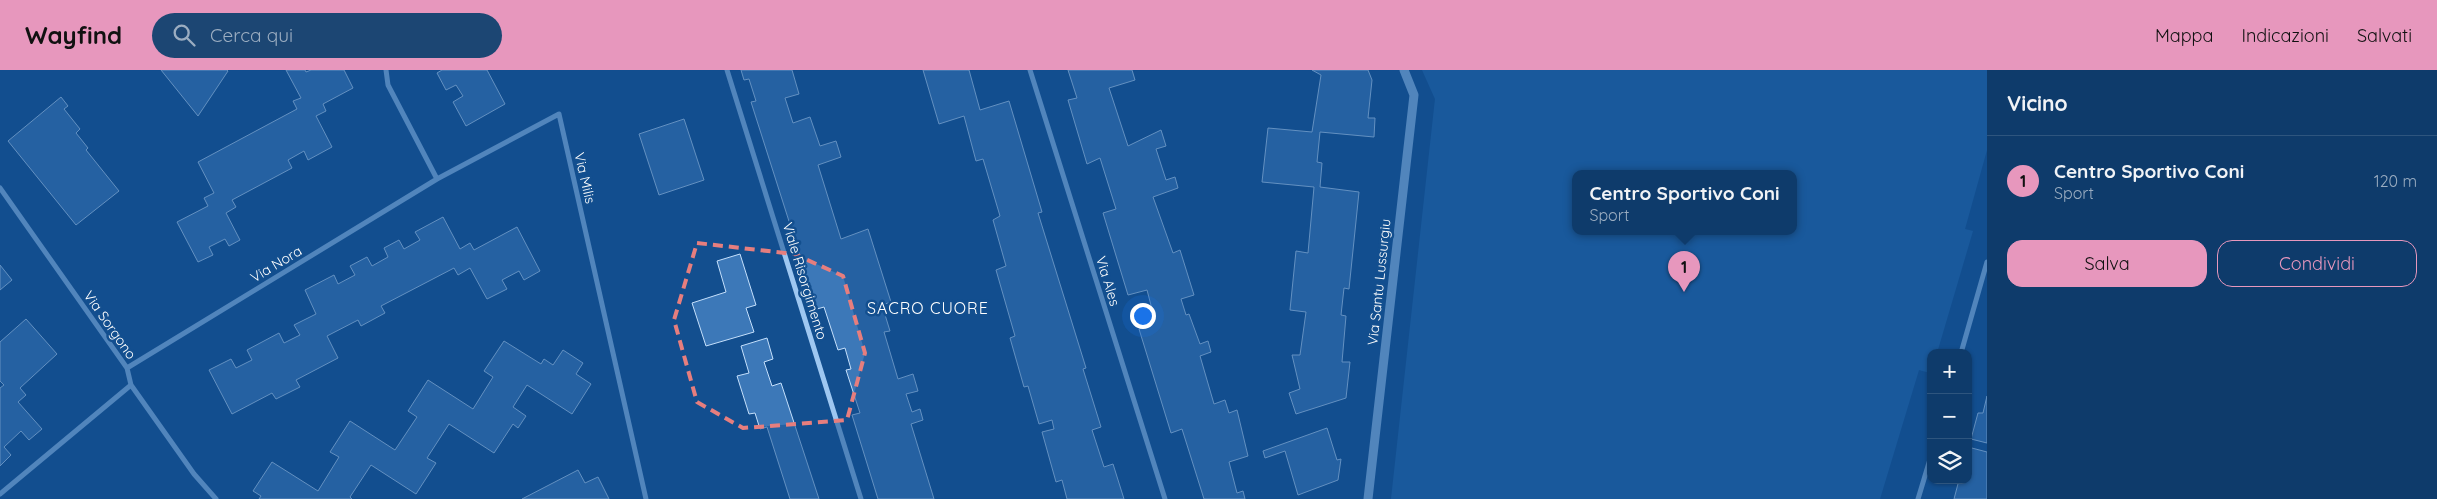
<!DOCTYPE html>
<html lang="it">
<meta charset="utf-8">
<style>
body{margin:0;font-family:Quicksand,sans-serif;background:#1c4673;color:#f1f3f6}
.controls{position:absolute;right:15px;bottom:15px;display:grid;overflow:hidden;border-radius:10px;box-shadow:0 1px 4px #0004}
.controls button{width:45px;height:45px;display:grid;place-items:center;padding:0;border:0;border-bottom:1px solid #2e557e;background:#0e3b6b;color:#f1f3f6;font:25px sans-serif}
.you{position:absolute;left:1142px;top:245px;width:18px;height:18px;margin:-12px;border:4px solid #fff;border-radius:50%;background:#1a73e8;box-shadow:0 0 0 8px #1a73e833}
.badge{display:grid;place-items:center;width:32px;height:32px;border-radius:50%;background:#e797bd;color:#111;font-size:16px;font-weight:700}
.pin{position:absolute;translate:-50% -41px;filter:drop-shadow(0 1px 2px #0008)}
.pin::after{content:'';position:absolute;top:26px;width:18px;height:15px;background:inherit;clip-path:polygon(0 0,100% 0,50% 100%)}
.popup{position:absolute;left:1572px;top:100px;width:225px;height:65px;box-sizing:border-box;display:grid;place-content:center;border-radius:10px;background:#0e3b6b;filter:drop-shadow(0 1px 4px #0005);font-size:16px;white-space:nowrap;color:#9badc1}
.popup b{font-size:19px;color:#f1f3f6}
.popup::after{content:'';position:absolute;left:50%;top:100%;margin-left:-10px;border:10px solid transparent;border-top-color:#0e3b6b}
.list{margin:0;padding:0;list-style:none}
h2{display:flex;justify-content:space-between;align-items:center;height:65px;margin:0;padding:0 20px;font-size:21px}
h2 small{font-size:16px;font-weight:400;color:#9badc1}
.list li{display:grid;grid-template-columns:32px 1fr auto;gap:15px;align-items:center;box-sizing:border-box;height:90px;padding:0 20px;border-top:1px solid #2e557e}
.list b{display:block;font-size:19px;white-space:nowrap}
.list p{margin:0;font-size:16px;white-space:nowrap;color:#9badc1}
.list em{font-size:16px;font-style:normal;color:#9badc1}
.actions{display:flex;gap:10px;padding:15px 20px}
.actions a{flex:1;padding:11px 0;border:1px solid #e797bd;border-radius:15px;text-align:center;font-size:18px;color:#e797bd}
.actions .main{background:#e797bd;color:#111}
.icon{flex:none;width:28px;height:28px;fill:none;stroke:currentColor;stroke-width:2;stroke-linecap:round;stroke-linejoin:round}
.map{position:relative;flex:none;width:1987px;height:429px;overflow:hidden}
header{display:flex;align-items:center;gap:30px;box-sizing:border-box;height:70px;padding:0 25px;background:#e797bd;color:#111}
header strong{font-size:24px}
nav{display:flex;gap:28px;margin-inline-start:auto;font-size:18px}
.search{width:350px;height:45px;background:#1c4673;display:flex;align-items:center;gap:12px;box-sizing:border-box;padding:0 18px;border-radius:28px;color:#9badc1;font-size:19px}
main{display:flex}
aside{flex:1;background:#0e3b6b}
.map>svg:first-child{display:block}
.green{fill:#2267ac;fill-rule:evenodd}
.building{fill:#3c78b8;stroke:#c5e0fc}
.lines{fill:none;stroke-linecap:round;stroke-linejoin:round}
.minor{stroke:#9ec7f1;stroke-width:5}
.tertiary{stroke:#9ec7f1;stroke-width:9}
.marked{fill:none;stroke:#e67e7e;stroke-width:4;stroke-dasharray:10 6;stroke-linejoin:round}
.labels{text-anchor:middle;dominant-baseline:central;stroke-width:5;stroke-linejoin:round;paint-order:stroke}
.street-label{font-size:14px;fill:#fff;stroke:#134f8f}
.quarter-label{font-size:16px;letter-spacing:1px;fill:#fff;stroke:#134f8f}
</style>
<header>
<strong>Wayfind</strong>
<div class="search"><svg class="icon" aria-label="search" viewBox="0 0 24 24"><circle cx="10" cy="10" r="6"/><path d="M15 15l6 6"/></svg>Cerca qui</div>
<nav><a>Mappa</a><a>Indicazioni</a><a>Salvati</a></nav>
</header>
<main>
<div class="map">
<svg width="1987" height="429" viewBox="0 0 1987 429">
<rect width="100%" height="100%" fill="#134f8f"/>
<path class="green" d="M1422 0H1987V80L1965 159 1973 161 1937 283H1931L1930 303 1919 300 1880 429H1391L1435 29ZM1575 103H1793V161H1575Z"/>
<path class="building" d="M161 0H227L228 1 198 46Z
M286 0H305L306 2 311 0H344L353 18 323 34 326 41 316 46 332 77 308 90 304 81 288 90 292 98 232 130 236 137 226 143 240 170 229 176 225 169 209 177 213 185 198 192 177 152 208 136 204 128 214 123 198 92 297 39 293 31 301 28Z
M442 0H487L505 34 466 56 453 32 463 26 456 15 446 20 437 3Z
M741 0H792L799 24 785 28 793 53 810 47 820 76 836 71 841 87 818 95 841 169 868 159 891 232 882 235 890 261 884 262 898 309 913 304 918 321 906 324 912 342 920 339 923 350 911 354 934 429H878L852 345 860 343 846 300 851 299 845 278 838 280 824 237 817 239 751 32 756 31 749 9 744 10Z
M923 0H969L980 40 1009 31 1042 142 1038 143 1086 298 1083 299 1101 357 1092 360 1104 397 1113 394 1124 429H1067L1062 410 1056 412 1042 362 1054 359 1052 350 1039 354 1028 316 1024 317 1010 268 1015 266 996 200 1006 196 993 150 1000 146 983 89 976 91 964 46 939 54Z
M1068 0H1132L1135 10 1109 18 1128 76 1161 60 1166 76 1156 79 1166 110 1175 107 1178 118 1153 127 1173 183 1180 180 1194 225 1181 229 1186 245 1189 244 1200 274 1208 271 1211 282 1200 286 1214 334 1225 330 1229 343 1237 340 1248 386 1229 392 1237 423 1243 421 1245 429H1204L1182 359 1171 363 1139 259 1147 256 1143 243 1152 239 1147 220 1128 225 1103 143 1116 139 1100 88 1087 94 1068 30 1077 28Z
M1312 0H1368L1372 10 1368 48H1375L1374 67 1320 62 1317 92 1322 93 1320 117 1359 122 1349 219 1344 218 1341 245 1346 246 1342 292H1350L1346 328 1296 344 1289 323 1300 319 1292 285H1300L1306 242 1290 240 1296 181 1308 183 1314 117 1262 112 1268 58 1312 62 1321 5Z
M61 27 68 36 64 39 80 59 76 63 88 78 86 80 119 121 76 155 8 71Z
M684 49 704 110 659 125 639 64Z
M443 147 460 179 470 173 474 180 517 157 540 201 524 210 519 201 502 210 507 219 487 229 470 198 458 205 454 198 381 236 385 243 361 256 358 250 327 266 338 288 296 310 300 317 276 329 272 323 232 344 209 300 231 289 236 298 252 290 247 280 279 263 284 273 300 265 294 255 316 244 305 220 334 205 338 214 355 205 350 196 367 187 372 196 388 187 384 178 399 170 404 179 420 170 415 162Z
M740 184 756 235 746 238 754 262 706 276 692 233 726 222 717 191Z
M0 195 12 210 0 220Z
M26 249 57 284 20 318 26 325 18 332 42 359 29 370 21 361 4 377 11 385 0 396V318L4 315 0 311V272Z
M767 268 773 289 764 292 772 316 781 313 819 429H790L767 357 760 359 755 343 749 344 737 306 749 303 741 276Z
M504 271 541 294 544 289 553 295 563 280 583 293 576 304 591 314 572 344 527 315 513 337 526 346 518 358 513 354 494 383 449 354 427 388 436 393 416 424 371 395 350 427 352 429H259L261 426 253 421 272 392 318 421 339 387 330 382 350 351 395 380 417 347 408 341 428 310 473 339 493 307 484 301Z
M1987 326V373L1971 369 1978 343H1983Z
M1327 358 1337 390 1341 389 1338 410 1298 425 1285 381 1265 388 1263 381Z
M1968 377 1987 382V429H1954L1959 410H1968Z
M578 400 585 413 598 407 609 429H522Z"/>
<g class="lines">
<path class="minor" d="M386 0 388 15 437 109
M727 0 861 429
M1030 0 1165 429
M0 118 127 298 131 315 194 404 216 429
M1961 283 1987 192
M127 298 437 109 559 44 646 429
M0 424 131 315
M1918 429 1931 386"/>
<path class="tertiary" d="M1368 429 1414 25 1404 0"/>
</g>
<path d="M0 0H1987V429H0ZM697 173 794 184 843 206 865 283 847 350 743 358 697 332 674 250Z" fill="#134f8f" fill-opacity=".55" fill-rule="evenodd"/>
<path class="marked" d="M697 173 794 184 843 206 865 283 847 350 743 358 697 332 674 250Z"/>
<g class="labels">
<g class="street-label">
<text transform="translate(585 108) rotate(77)">Via Milis</text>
<text transform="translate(276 194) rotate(-31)">Via Nora</text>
<text transform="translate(805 211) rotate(73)">Viale Risorgimento</text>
<text transform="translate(1108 211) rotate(73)">Via Ales</text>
<text transform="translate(1379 212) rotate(-84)">Via Santu Lussurgiu</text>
<text transform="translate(110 255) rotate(55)">Via Sorgono</text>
</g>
<g class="quarter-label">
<text x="928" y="238">SACRO CUORE</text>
</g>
</g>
</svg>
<div class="controls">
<button>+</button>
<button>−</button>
<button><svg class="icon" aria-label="layers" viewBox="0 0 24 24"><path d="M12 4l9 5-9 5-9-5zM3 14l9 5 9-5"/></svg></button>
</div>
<div class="you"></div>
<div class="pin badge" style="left:1684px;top:222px">1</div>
<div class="popup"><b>Centro Sportivo Coni</b>Sport</div>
</div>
<aside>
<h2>Vicino<small></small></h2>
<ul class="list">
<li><span class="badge">1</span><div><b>Centro Sportivo Coni</b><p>Sport</p></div><em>120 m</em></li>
</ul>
<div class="actions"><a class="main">Salva</a><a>Condividi</a></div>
</aside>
</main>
